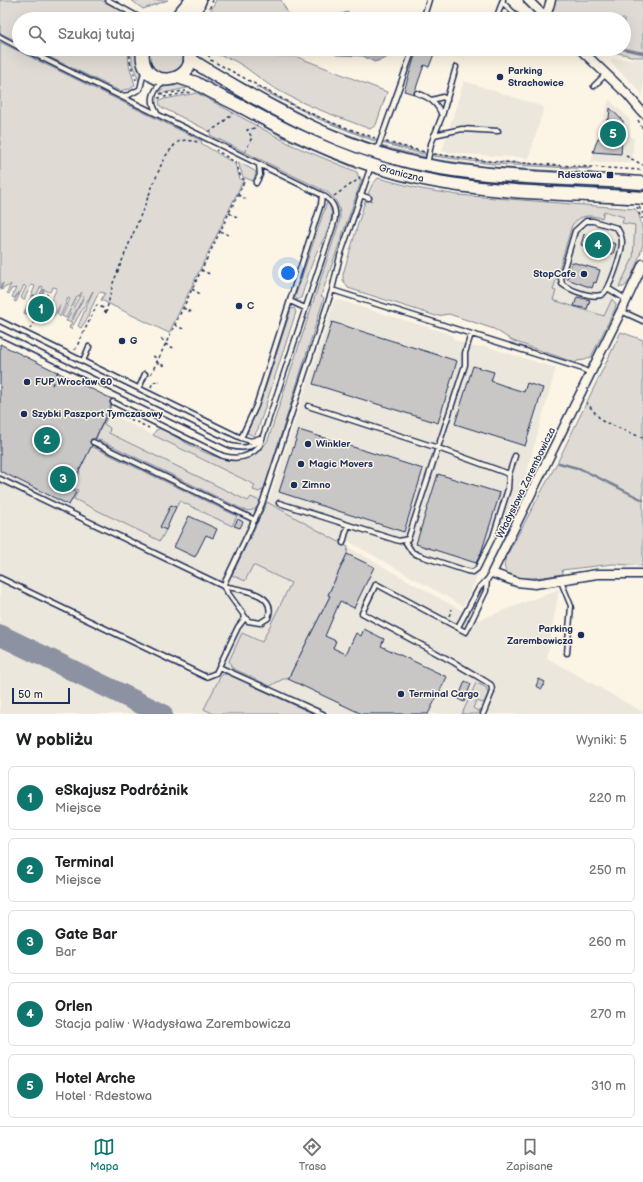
<!DOCTYPE html>
<html lang="pl">
<meta charset="utf-8">
<style>
body{margin:0;font-family:"Balsamiq Sans",sans-serif;background:#f6f6f6;color:#202124}
.scale{position:absolute;left:12px;bottom:10px;width:58px;box-sizing:border-box;padding-left:4px;border:2px solid #1b2f5e;border-top:0;font-size:11px;line-height:14px;white-space:nowrap;color:#1b2f5e;-webkit-text-stroke:3px #fcf5e5;paint-order:stroke}
.you{position:absolute;left:288px;top:273px;width:14px;height:14px;margin:-10px;border:3px solid #fff;border-radius:50%;background:#1a73e8;box-shadow:0 0 0 6px #1a73e833}
.badge{display:grid;place-items:center;width:26px;height:26px;border-radius:50%;background:#0f766e;color:#fff;font-size:13px;font-weight:700}
.pin{position:absolute;translate:-50% -50%;border:2px solid #fff;box-shadow:0 1px 4px #0006}
.list{margin:0;padding:0;list-style:none}
h2{display:flex;justify-content:space-between;align-items:center;height:52px;margin:0;padding:0 16px;font-size:17px}
h2 small{font-size:13px;font-weight:400;color:#757577}
.list li{display:grid;grid-template-columns:26px 1fr auto;gap:12px;align-items:center;box-sizing:border-box;height:64px;margin:0 8px 8px;padding:0 8px;border:1px solid #e0e0e0;border-radius:6px}
.list b{display:block;font-size:15px;white-space:nowrap}
.list p{margin:0;font-size:13px;white-space:nowrap;color:#757577}
.list em{font-size:13px;font-style:normal;color:#757577}
.icon{flex:none;width:22px;height:22px;fill:none;stroke:currentColor;stroke-width:2;stroke-linecap:round;stroke-linejoin:round}
.map{position:relative;flex:none;width:643px;height:714px;overflow:hidden}
.search{position:absolute;background:#fff;box-shadow:0 4px 16px #0002;left:12px;right:12px;top:12px;height:44px;display:flex;align-items:center;gap:10px;box-sizing:border-box;padding:0 14px;border-radius:22px;color:#757577;font-size:15px}
.sheet{height:412px;background:#fff}
nav{display:flex;justify-content:space-around;align-items:center;box-sizing:border-box;height:56px;border-top:1px solid #e0e0e0;background:#fff;font-size:11px;color:#757577}
nav a{display:grid;justify-items:center;gap:2px}
nav .on{color:#0f766e}
.map>svg:first-child{display:block}
.built{fill:#ece7dc}
.green{fill:#dfdbd4;stroke:#7d8599}
.water{fill:#b2b4b8;stroke:#767f94}
.lines{fill:none;stroke-linecap:round;stroke-linejoin:round}
.stream{stroke:#767f94;stroke-width:2.5}
.taxiway{stroke:#8c92a2;stroke-width:21}
.building{fill:#c8c7c6;stroke:#1b2f5e}
.lane-casing{stroke:#1b2f5e;stroke-width:7}
.street-casing{stroke:#1b2f5e;stroke-width:11}
.secondary-casing{stroke:#1b2f5e;stroke-width:15}
.path{stroke:#1b2f5e;stroke-width:1.5;stroke-dasharray:3 3;stroke-linecap:butt}
.lane{stroke:#fcf5e5;stroke-width:4}
.street{stroke:#fcf5e5;stroke-width:8}
.secondary{stroke:#fcf5e5;stroke-width:12}
.poi-dot{fill:#1b2f5e;stroke:#fcf5e5;stroke-width:1.5}
.labels{text-anchor:middle;dominant-baseline:central;stroke-width:3;stroke-linejoin:round;paint-order:stroke}
.poi-label{font-size:10px;font-weight:bold;fill:#1b2f5e;stroke:#fcf5e5;text-anchor:start}
.street-label{font-size:10px;fill:#1b2f5e;stroke:#fcf5e5}
</style>
<div class="map">
<svg width="643" height="714" viewBox="0 0 643 714">
<rect width="100%" height="100%" fill="#fcf5e5"/>
<filter id="ink" filterUnits="userSpaceOnUse"><feTurbulence type="fractalNoise" baseFrequency=".025" numOctaves="2"/><feDisplacementMap in="SourceGraphic" scale="8" xChannelSelector="R" yChannelSelector="G"/><feConvolveMatrix kernelMatrix="1 2 1 2 8 2 1 2 1" color-interpolation-filters="sRGB"/></filter>
<g filter="url(#ink)">
<path class="built" d="M613 59H643V98L640 91 611 63V60Z
M464 81 544 107 529 158 465 154 442 151Z
M609 99 630 120V136L634 138 632 162H591Z
M577 209 625 212 635 223 633 258 602 321 549 305Z
M335 299 450 334 455 340 474 347 485 346 556 368 524 482 463 606 348 541 346 546 479 620 559 589 547 658 643 712V714H0V344L114 400 108 413 270 492 268 503Z"/>
<path class="green" d="M0 0H101L138 19H19V42L0 33Z
M131 0H168L143 9Z
M216 0H281L291 19H219L209 14Z
M555 0H643V57H635L602 49 596 54 590 49H624V19H555L550 12Z
M0 42 202 141 201 143 235 164 240 179 243 181 169 333 101 300 105 293 99 292 88 315 89 316 81 328 78 326 93 291 71 329 69 328 84 296 70 322 66 321 82 292 79 296H77L66 318 62 316 70 299 68 298 60 317 57 314 60 305 54 316 50 314 47 317 50 311 47 309 42 319 57 288 53 287 50 292 42 289 43 287 41 286 36 296 32 294 35 286 31 285 24 300 21 298 26 287 24 285 16 302 14 301 19 292 14 298 12 297 16 288 11 289 9 294 7 293 11 284 7 287 5 286 2 290H1L3 283 0 289Z
M33 49H128L129 65 135 85 130 89 123 90 122 92Z
M132 49H138C136 60 143 70 139 81L132 64Z
M150 49H183C192 82 140 81 150 49Z
M214 49H281L275 56H295L387 92 376 125 370 129C339 117 305 106 276 89 256 78 241 59 218 55Z
M208 77 356 151 631 187V189L539 183 495 184 444 177 394 167 338 149 253 107 205 81Z
M179 83 192 87 163 93 159 92 164 87Z
M257 86C296 107 335 126 377 140V142L321 120 256 87Z
M255 90 323 125 376 145 374 147 337 133 255 93Z
M202 92 353 165 357 169 284 138Z
M197 93 292 145 357 172 359 179H362L321 296 324 298 264 489 259 492 253 490 255 485 153 435 156 430 161 428C192 446 243 483 268 440L339 223C342 210 338 200 327 192L210 135 211 132 163 108 160 106 159 100Z
M382 142 426 153V155L382 143Z
M381 146 425 157V159L382 149Z
M433 154 484 161 590 168 591 169 493 164 433 156Z
M432 159 491 167 592 173 591 175 473 167 432 161Z
M238 162 255 171 256 174 253 181 243 177Z
M379 175H386L630 203 627 204C543 199 460 196 379 175Z
M378 178 421 189 458 195 635 209C642 217 643 232 643 242 643 249 630 283 625 286 623 288 621 287 619 287L633 258 635 225 622 223 624 217 604 211 602 218C589 215 581 214 572 225L553 290 556 291 553 300 604 316 612 299 616 304 615 309 591 357 585 360 577 361 576 363 513 341 494 329 449 314 436 316 348 288 343 280V274L365 201 367 202 369 197 367 196 372 185Z
M327 202C340 218 321 241 315 256 309 270 306 284 301 298L297 300 295 297Z
M294 308 296 312 258 429 254 436 247 433 261 401 291 309Z
M621 332 643 340V566L613 564 562 570 563 574C549 576 494 588 506 557L558 461Z
M108 413H109L104 424 110 428 109 433 248 501 251 497 260 501C258 509 252 512 244 510L96 438Z
M91 446 237 516 232 526 180 501 176 507 171 505 161 527 166 530 160 541 74 499 78 490 73 488 80 473 79 472Z
M267 502 348 547 347 554 328 595 330 596 288 679H283L270 686 232 668 229 661 242 633 262 642 291 583 253 565 245 581 232 575Z
M223 674H227L314 714H214L204 709 220 677Z
M476 683 486 687 488 694 484 703 476 701 473 708 478 711 481 709 478 714H462Z"/>
<path class="water" d="M348 12 358 19H333L335 16Z
M324 49H396C392 57 382 60 374 62L363 56 337 55Z
M42 290 44 291 32 317 24 313 32 295 35 296 31 304 35 305Z"/>
<g class="lines">
<path class="stream" d="M623 49 643 53
M559 463 581 469 643 500"/>
<path class="taxiway" d="M0 635 162 714"/>
</g>
<path class="building" d="M417 49H429L428 52 434 54 429 67 424 65 414 94 404 91Z
M610 108 623 121 621 154 593 152 598 138H603L607 119H609Z
M584 234 616 244 613 254 581 245Z
M572 262 600 270 596 283 594 282 592 288 567 279Z
M577 297 590 300 587 309 574 306Z
M332 322 457 361 438 423 313 384Z
M0 344 112 399 110 402 111 405 95 439 90 441 92 445 70 489 76 492 69 505 0 471Z
M473 366 494 372 491 381 505 386 524 392 527 383 543 388 525 446 455 424Z
M299 430 423 469 404 532 279 492Z
M438 474 500 493 481 553 476 563 416 544Z
M171 505 176 507 166 530 160 527Z
M189 516 217 529 213 538 206 535 195 557 174 547Z
M238 519 243 522 240 528 234 526Z
M347 554 374 567 354 608 340 601 325 636 336 641 333 648 346 654 356 633 361 636 364 629 384 639 381 646 447 677 428 714H362L288 679 323 610 330 596 328 595Z
M539 679 545 682 542 689 536 686Z
M465 681 471 684 464 702 458 699Z"/>
<g class="lines">
<defs>
<path id="lane" d="M108 0 142 19
M502 2 520 19
M128 19 131 13
M423 19 429 0
M496 19 503 0
M0 37 19 47
M24 49 322 195C335 202 338 212 333 226L260 445C251 457 238 460 223 456L113 402
M594 86 606 74
M417 93C429 97 438 103 442 116
M121 96 129 95 140 89 144 72
M432 100 443 97 447 100
M157 113C149 100 153 91 163 81
M434 135 462 129 498 131
M377 150 413 49
M427 165 431 144 442 116 456 67
M256 183 260 175 259 164
M360 195 369 198
M586 221H593L617 228C620 233 622 236 622 242 622 252 610 292 601 295 590 298 570 290 562 284L561 278 575 231Z
M609 289 627 300
M332 290 580 368 590 373
M290 301 305 308
M621 311 643 321
M0 321 241 438 251 441 260 438
M0 334 231 446C244 449 252 448 262 438
M83 361 89 347
M139 388 145 374
M308 406 438 448 509 474
M241 438 256 406 321 204 322 195
M93 442 255 520
M0 479 223 586C240 590 278 592 268 618L260 623 248 621 223 586
M279 503 399 541 408 539 465 365V353L471 334
M405 541 412 552 418 555 467 571 473 572 477 569 493 537 508 489 509 474 515 456
M343 543 348 525
M0 578 206 677 216 673 238 627 245 618
M560 579 571 606 567 653
M223 586 262 504 332 290 340 256 371 166
M458 627 479 588 487 580 492 573
M219 667 323 714
M483 714 492 692C492 689 492 688 491 685 489 683 461 667 455 663L362 613 376 584 466 632 486 591 487 580"/>
<path id="street" d="M528 0 547 19
M543 15 548 10 551 0
M580 49 627 94 643 113
M643 264 625 303 492 573 517 582 535 584 597 574H643"/>
<g id="secondary">
<path d="M175 19 191 0"/>
<path d="M192 19 200 0"/>
<path d="M143 49C137 94 201 85 189 49"/>
<path d="M190 59C209 72 229 83 250 95 308 128 368 156 435 167 503 179 574 178 643 183"/>
<path id="s1" d="M178 77 196 83C212 93 228 100 244 108 303 140 358 165 423 179 495 194 570 193 643 198"/>
</g>
</defs>
<use href="#lane" class="lane-casing"/>
<use href="#street" class="street-casing"/>
<use href="#secondary" class="secondary-casing"/>
<path class="path" d="M205 19 213 0
M130 49V62L136 80
M206 49 211 61
M211 60 301 109 330 122 375 138
M160 94 186 91
M158 98 192 92
M638 120 643 129
M209 132 221 124 233 113
M386 142 425 152
M245 152 252 137 247 130 255 128 257 125
M434 154 487 161 642 170
M626 156 643 165
M238 195 248 200
M334 196 359 179 360 176
M637 207 641 218H643
M639 207 643 214
M229 213 239 218
M220 231 231 236
M201 270 212 275
M192 289 202 295
M183 308 194 313
M106 313 113 283 164 158C179 140 176 138 199 142
M175 325 185 330
M30 329 48 292
M161 339 166 342
M165 344 176 349
M75 350 97 305 103 308 106 313
M153 356 158 359
M156 362 167 367
M151 374 245 180 241 178 236 163 216 150
M52 385 59 369
M151 387 153 382 160 381
M586 402 602 421 643 438
M109 409 149 428
M449 616 452 609"/>
<use href="#lane" class="lane"/>
<use href="#street" class="street"/>
<use href="#secondary" class="secondary"/>
</g>
</g>
<g class="poi-dot">
<circle cx="500" cy="77" r="4"/>
<rect x="606" y="171" width="8" height="8" rx="2"/>
<circle cx="584" cy="274" r="4"/>
<circle cx="239" cy="306" r="4"/>
<circle cx="122" cy="341" r="4"/>
<circle cx="27" cy="382" r="4"/>
<circle cx="24" cy="414" r="4"/>
<circle cx="308" cy="444" r="4"/>
<circle cx="301" cy="464" r="4"/>
<circle cx="294" cy="485" r="4"/>
<circle cx="581" cy="635" r="4"/>
<circle cx="401" cy="694" r="4"/>
</g>
<g class="labels">
<g class="poi-label">
<text x="508" y="71">Parking<tspan x="508" dy="12">Strachowice</tspan></text>
<text x="602" y="175" text-anchor="end">Rdestowa</text>
<text x="576" y="274" text-anchor="end">StopCafe</text>
<text x="247" y="306">C</text>
<text x="130" y="341">G</text>
<text x="35" y="382">FUP Wrocław 60</text>
<text x="32" y="414">Szybki Paszport Tymczasowy</text>
<text x="316" y="444">Winkler</text>
<text x="309" y="464">Magic Movers</text>
<text x="302" y="485">Zimno</text>
<text x="573" y="629" text-anchor="end">Parking<tspan x="573" dy="12">Zarembowicza</tspan></text>
<text x="409" y="694">Terminal Cargo</text>
</g>
<g class="street-label">
<text stroke="none"><textPath href="#s1" startOffset="244">Graniczna</textPath></text>
<text transform="translate(526 483) rotate(-64)">Władysława Zarembowicza</text>
</g>
</g>
</svg>
<div class="scale">50 m</div>
<div class="you"></div>
<div class="pin badge" style="left:41px;top:309px">1</div>
<div class="pin badge" style="left:47px;top:440px">2</div>
<div class="pin badge" style="left:63px;top:479px">3</div>
<div class="pin badge" style="left:598px;top:245px">4</div>
<div class="pin badge" style="left:613px;top:134px">5</div>
<div class="search"><svg class="icon" aria-label="search" viewBox="0 0 24 24"><circle cx="10" cy="10" r="6"/><path d="M15 15l6 6"/></svg>Szukaj tutaj</div>
</div>
<section class="sheet">
<h2>W pobliżu<small>Wyniki: 5</small></h2>
<ul class="list">
<li><span class="badge">1</span><div><b>eSkajusz Podróżnik</b><p>Miejsce</p></div><em>220 m</em></li>
<li><span class="badge">2</span><div><b>Terminal</b><p>Miejsce</p></div><em>250 m</em></li>
<li><span class="badge">3</span><div><b>Gate Bar</b><p>Bar</p></div><em>260 m</em></li>
<li><span class="badge">4</span><div><b>Orlen</b><p>Stacja paliw · Władysława Zarembowicza</p></div><em>270 m</em></li>
<li><span class="badge">5</span><div><b>Hotel Arche</b><p>Hotel · Rdestowa</p></div><em>310 m</em></li>
</ul>
</section>
<nav>
<a class="on"><svg class="icon" aria-label="map" viewBox="0 0 24 24"><path d="M3 6l6-2 6 2 6-2v14l-6 2-6-2-6 2zM9 4v14M15 6v14"/></svg>Mapa</a>
<a><svg class="icon" aria-label="directions" viewBox="0 0 24 24"><path d="M12 3l9 9-9 9-9-9zM9 14v-3h6M13 9l2 2-2 2"/></svg>Trasa</a>
<a><svg class="icon" aria-label="saved" viewBox="0 0 24 24"><path d="M7 4h10v16l-5-4-5 4z"/></svg>Zapisane</a>
</nav>
